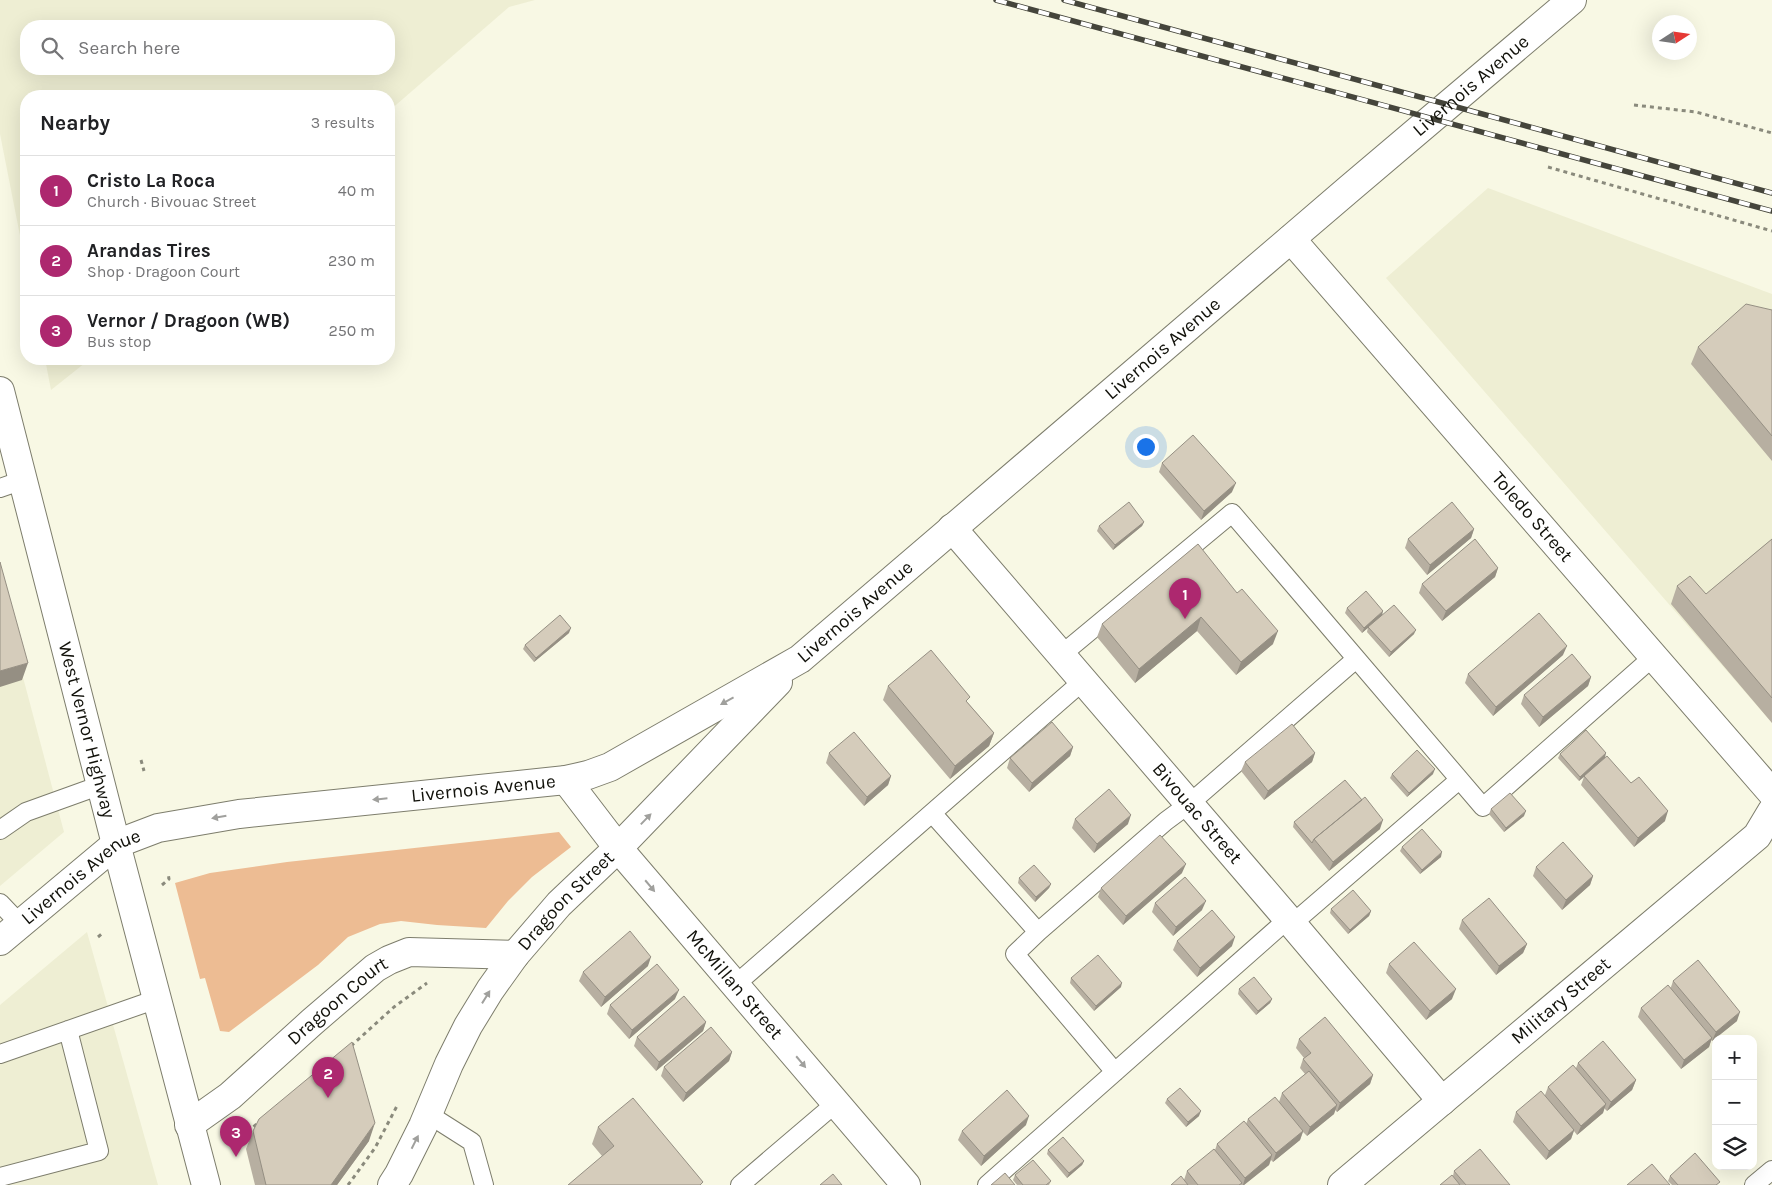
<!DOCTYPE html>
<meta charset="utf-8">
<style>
body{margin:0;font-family:Karla,sans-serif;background:#f6f6f6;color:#202124}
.controls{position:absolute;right:15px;bottom:15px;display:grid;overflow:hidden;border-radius:10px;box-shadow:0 5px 20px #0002}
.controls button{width:45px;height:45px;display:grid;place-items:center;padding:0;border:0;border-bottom:1px solid #e0e0e0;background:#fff;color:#202124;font:25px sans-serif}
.compass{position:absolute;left:1652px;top:15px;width:45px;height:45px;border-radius:50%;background:#fff;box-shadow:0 5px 20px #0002;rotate:78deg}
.you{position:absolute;left:1145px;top:446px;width:18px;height:18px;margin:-12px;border:4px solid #fff;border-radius:50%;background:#1a73e8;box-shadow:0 0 0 8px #1a73e833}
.badge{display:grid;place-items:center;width:32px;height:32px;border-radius:50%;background:#ad286f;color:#fff;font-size:16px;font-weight:700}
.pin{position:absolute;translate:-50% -41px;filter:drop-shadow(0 1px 2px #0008)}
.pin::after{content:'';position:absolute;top:26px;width:18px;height:15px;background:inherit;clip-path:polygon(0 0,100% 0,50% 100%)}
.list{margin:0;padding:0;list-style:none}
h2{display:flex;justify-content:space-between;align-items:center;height:65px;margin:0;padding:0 20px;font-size:21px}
h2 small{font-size:16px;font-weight:400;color:#757577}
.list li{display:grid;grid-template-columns:32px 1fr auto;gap:15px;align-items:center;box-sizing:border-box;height:70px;padding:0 20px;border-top:1px solid #e0e0e0}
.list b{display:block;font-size:19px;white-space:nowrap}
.list p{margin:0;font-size:16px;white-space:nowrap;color:#757577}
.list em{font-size:16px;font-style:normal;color:#757577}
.icon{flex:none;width:28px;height:28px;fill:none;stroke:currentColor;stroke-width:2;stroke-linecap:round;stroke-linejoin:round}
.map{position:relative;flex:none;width:1772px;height:1185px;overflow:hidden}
.search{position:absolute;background:#fff;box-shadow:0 5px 20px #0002;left:20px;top:20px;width:375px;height:55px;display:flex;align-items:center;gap:12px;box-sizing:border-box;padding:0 18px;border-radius:20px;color:#757577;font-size:19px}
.panel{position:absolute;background:#fff;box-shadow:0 5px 20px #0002;left:20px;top:90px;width:375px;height:275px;border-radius:20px}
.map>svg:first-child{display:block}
.built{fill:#eeeed3;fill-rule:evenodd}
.green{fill:#edbc93}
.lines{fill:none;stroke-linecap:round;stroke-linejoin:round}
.lane-casing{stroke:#7d7d6c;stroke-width:20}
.street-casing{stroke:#7d7d6c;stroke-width:30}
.secondary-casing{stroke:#7d7d6c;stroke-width:30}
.path{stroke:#8a8a7c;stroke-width:3;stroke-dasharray:4 4;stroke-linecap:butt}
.lane{stroke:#fff;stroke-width:18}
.street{stroke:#fff;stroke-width:28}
.secondary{stroke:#fff;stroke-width:28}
.rail-casing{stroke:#45453b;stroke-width:5.5}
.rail{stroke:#fff;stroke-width:4;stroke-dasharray:11;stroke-linecap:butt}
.wall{fill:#b7afa1}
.shaded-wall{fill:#958f83}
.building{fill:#d5ccbb;stroke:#958f83}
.oneway{fill:#a0a09d}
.labels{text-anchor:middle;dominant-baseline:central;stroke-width:4;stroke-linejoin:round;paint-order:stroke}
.street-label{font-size:19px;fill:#11110a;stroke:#fff}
</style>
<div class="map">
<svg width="1772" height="1185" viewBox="0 0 1772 1185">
<rect width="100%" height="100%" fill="#f8f8e4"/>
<path class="built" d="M0 0H535L509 7 389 111V96H26V266L0 134ZM26 26H389V69H26Z
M1488 188 1772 294V723L1386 278Z
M45 359H90L51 390Z
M0 600 24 681 64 832 0 886Z
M87 932 158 1185H0V1005Z"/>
<path class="green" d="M559 832 571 847 532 877 508 901 486 928 437 925 401 921 380 924 348 937 318 965 229 1032 220 1031 205 978 200 979 175 883 210 873 287 862Z"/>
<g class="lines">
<defs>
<path id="lane" d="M0 488 23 480
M1061 655 1232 513 1483 807 1653 657
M932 813 1038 932 1015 954 1115 1072
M0 830 26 812 101 785
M0 903 20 924
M1292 924 1459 780
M1038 932 1166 821 1189 804 1356 659
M735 985 1083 681
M0 1054 157 999
M428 1114 472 1142 484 1185
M0 1177 99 1151 68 1030
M740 1185 836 1103
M987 1185 1288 919
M1754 1185 1772 1170"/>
<g id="street">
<path id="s1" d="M1291 239 1772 793"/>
<path id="s2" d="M952 528 1288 919 1442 1101"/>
<path id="s3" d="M566 780 618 848 906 1185"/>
<path id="s4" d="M189 1125 230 1096 312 1022 375 968 389 960 409 952 515 955"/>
<path id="s5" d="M1342 1185 1757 836 1772 811"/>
</g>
<g id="secondary">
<path id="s6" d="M0 391 116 844 206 1185"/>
<path id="s7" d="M0 941 116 844 158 828 239 814 566 780 588 775 610 767 800 659 1349 189 1572 0"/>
<path id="s8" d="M392 1185 399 1174 423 1126 449 1064 468 1026 490 990 515 955 559 904 618 848 778 682"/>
</g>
</defs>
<use href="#lane" class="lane-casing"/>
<use href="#street" class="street-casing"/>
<use href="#secondary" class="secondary-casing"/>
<path class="path" d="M1634 105 1696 112 1772 133
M1548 167 1772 231
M141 760 144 771
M162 885 169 879 168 873
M98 937 104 932
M351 1046 394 1007 427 983
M237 1134 239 1139
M239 1144V1139L258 1123
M348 1185 375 1148 398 1104"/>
<use href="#lane" class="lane"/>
<use href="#street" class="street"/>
<use href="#secondary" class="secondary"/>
<defs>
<path id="rail" d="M996 0 1772 211
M1064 0 1772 193"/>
</defs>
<use href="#rail" class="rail-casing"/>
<use href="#rail" class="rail"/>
</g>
<path class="wall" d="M1772 310V461L1691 364 1698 347Z
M1162 463 1232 492 1201 520 1159 472Z
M1144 522 1142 526 1113 550 1097 531 1099 526Z
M1474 529 1471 538 1427 575 1405 548 1408 539Z
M1772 539V723L1671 604 1677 586 1706 594Z
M1198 544 1273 644 1236 675 1197 631 1135 683 1097 637 1102 624Z
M1498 568 1495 577 1442 621 1419 593 1422 584Z
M1347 608 1382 616 1414 634 1389 657 1367 632 1368 627 1373 623 1362 633 1345 613Z
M569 633 534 662 523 649 525 645Z
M1563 655 1493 716 1465 683 1468 674Z
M1591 677 1588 686 1539 727 1521 704 1524 695Z
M888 686 968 703 994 733 989 746 950 779 883 700Z
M1073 747 1070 756 1029 792 1007 768 1010 758Z
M829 753 891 776 888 785 864 806 826 763Z
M1315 753 1312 762 1264 800 1241 771 1245 762Z
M1560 754 1605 758 1631 783 1665 821 1634 847 1581 785 1584 777 1579 781 1558 758Z
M1392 774H1433L1407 797 1390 778Z
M1362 800 1380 829 1329 871 1293 827 1294 822Z
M1491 809 1524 816 1504 832 1489 814Z
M1075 819 1128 824 1094 853 1072 828Z
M1402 847 1441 857 1420 874 1400 851Z
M1536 867 1593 876 1590 885 1562 910 1533 876Z
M1182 873 1123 925 1098 897 1101 888Z
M1019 878 1051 884 1049 888 1035 902 1018 883Z
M1155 903 1202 910 1173 936 1152 912Z
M1331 909 1371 911 1369 916 1348 934 1330 913Z
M1462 920 1527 944 1523 953 1496 975 1459 929Z
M1177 941 1232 946 1197 977 1173 950Z
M1389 964 1452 999 1426 1020 1386 973Z
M648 966 601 1007 579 981 583 972Z
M1071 978 1121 987 1094 1011 1070 983Z
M1673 981 1737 1021 1712 1041 1711 1040 1709 1047 1681 1069 1638 1017 1641 1008 1671 987Z
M1239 989 1272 999 1270 1003 1256 1015 1238 994Z
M675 999 629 1039 607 1014 610 1005Z
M706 1022 703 1031 656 1071 634 1046 637 1037Z
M1299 1039 1373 1075 1370 1084 1337 1112 1335 1110 1334 1114 1307 1136 1303 1132 1300 1140 1273 1162 1271 1160 1269 1165 1244 1185H1171L1184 1180 1187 1171 1215 1150 1217 1144 1246 1124 1248 1119 1279 1102 1282 1093 1305 1074 1300 1068 1303 1059 1304 1058 1296 1048Z
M732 1052 729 1061 683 1102 661 1076 664 1067Z
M1578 1063 1636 1080 1632 1090 1607 1111 1604 1108 1603 1113 1577 1135 1574 1131 1571 1139 1546 1160 1513 1122 1516 1112 1545 1095 1548 1087 1576 1068Z
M1167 1099 1199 1116 1186 1127 1165 1103Z
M1026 1125 981 1166 958 1140 962 1131Z
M598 1127 702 1185 602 1156 592 1144Z
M253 1131 369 1141 337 1185H255L246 1149Z
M1048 1150 1084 1161 1082 1165 1067 1178 1047 1154Z
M1454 1171 1510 1185H1440L1453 1176Z
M1015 1175 1051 1181 1049 1185H1017L1013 1180Z
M1670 1176 1719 1185H1672L1668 1181Z"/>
<path class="shaded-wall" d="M1236 483 1232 492 1201 520 1204 511Z
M1144 522 1142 526 1113 550 1115 545Z
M1474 529 1471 538 1427 575 1430 565Z
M1498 568 1495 577 1442 621 1446 611Z
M1383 611 1382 616 1362 633 1364 628Z
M1201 617 1197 631 1135 683 1139 669Z
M571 628 569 633 534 662 536 658Z
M1416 630 1414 634 1389 657 1391 652Z
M1278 631 1273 644 1236 675 1241 662Z
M1567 646 1563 655 1493 716 1496 707Z
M28 663 22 680 0 687V671Z
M1591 677 1588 686 1539 727 1543 717Z
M994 733 989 746 950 779 955 766Z
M1073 747 1070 756 1029 792 1032 783Z
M1315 753 1312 762 1264 800 1268 791Z
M1606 753 1605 758 1579 781 1580 777Z
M1435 769 1433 774 1407 797 1409 793Z
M891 776 888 785 864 806 867 797Z
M1526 811 1524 816 1504 832 1506 828Z
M1668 811 1665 821 1634 847 1638 838Z
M1131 815 1128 824 1094 853 1097 844Z
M1383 820 1380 829 1329 871 1333 862Z
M1442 852 1441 857 1420 874 1422 870Z
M1186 864 1182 873 1123 925 1126 916Z
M1593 876 1590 885 1562 910 1566 900Z
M1051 884 1049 888 1035 902 1036 897Z
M1206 901 1202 910 1173 936 1176 927Z
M1371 911 1369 916 1348 934 1350 930Z
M1235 937 1232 946 1197 977 1200 968Z
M1527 944 1523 953 1496 975 1499 966Z
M651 957 648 966 601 1007 605 997Z
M1122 983 1121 987 1094 1011 1096 1006Z
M1456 989 1452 999 1426 1020 1430 1011Z
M679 990 675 999 629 1039 632 1030Z
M1272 999 1270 1003 1256 1015 1258 1011Z
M1740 1012 1737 1021 1712 1041 1716 1032Z
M706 1022 703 1031 656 1071 659 1062Z
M1712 1038 1709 1047 1681 1069 1684 1060Z
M732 1052 729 1061 683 1102 686 1093Z
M1373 1075 1370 1084 1337 1112 1340 1103Z
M1636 1080 1632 1090 1607 1111 1611 1102Z
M1606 1104 1603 1113 1577 1135 1581 1126Z
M1337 1105 1334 1114 1307 1136 1310 1127Z
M1201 1111 1199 1116 1186 1127 1188 1122Z
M1029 1116 1026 1125 981 1166 984 1156Z
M375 1123 369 1141 337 1185H331Z
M1574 1130 1571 1139 1546 1160 1549 1151Z
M1303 1131 1300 1140 1273 1162 1276 1153Z
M1272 1155 1269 1165 1244 1185H1243L1245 1178Z
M1084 1161 1082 1165 1067 1178 1069 1173Z"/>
<path class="building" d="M1746 304 1772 310V436L1698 347Z
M1193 435 1236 483 1204 511 1162 463Z
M1129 502 1144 522 1115 545 1099 526Z
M1452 502 1474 529 1430 565 1408 539Z
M1475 539 1498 568 1446 611 1422 584Z
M1772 539V698L1677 586 1690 576 1706 594Z
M1198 544 1237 593 1242 589 1278 631 1241 662 1201 617 1139 669 1102 624Z
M0 562 28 663 0 671Z
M1366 591 1383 611 1364 628 1347 608Z
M1394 605 1416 630 1391 652 1368 627Z
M1539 613 1567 646 1496 707 1468 674Z
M560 615 571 628 536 658 525 645Z
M931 650 970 697 966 701 994 733 955 766 888 686Z
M1572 654 1591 677 1543 717 1524 695Z
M1052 722 1073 747 1032 783 1010 758Z
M1292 724 1315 753 1268 791 1245 762Z
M1586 730 1606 753 1580 777 1560 754Z
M854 732 891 776 867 797 829 753Z
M1417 750 1435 769 1409 793 1392 774Z
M1607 756 1631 783 1639 777 1668 811 1638 838 1584 776Z
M1345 780 1362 800 1314 839 1312 843 1294 822Z
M1109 789 1131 815 1097 844 1075 819Z
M1510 793 1526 811 1506 828 1491 809Z
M1365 797 1383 820 1333 862 1314 839Z
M1422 829 1442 852 1422 870 1402 847Z
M1160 835 1186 864 1126 916 1101 888Z
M1563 842 1593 876 1566 900 1536 867Z
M1034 865 1051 884 1036 897 1019 878Z
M1185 877 1206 901 1176 927 1155 903Z
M1353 890 1371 911 1350 930 1331 909Z
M1489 898 1527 944 1499 966 1462 920Z
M1212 910 1235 937 1200 968 1177 941Z
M630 931 651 957 605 997 583 972Z
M1414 942 1456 989 1430 1011 1389 964Z
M1098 955 1122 983 1096 1006 1071 978Z
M1698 960 1740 1012 1716 1032 1673 981Z
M657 964 679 990 632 1030 610 1005Z
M1254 977 1272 999 1258 1011 1239 989Z
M1668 985 1712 1038 1684 1060 1641 1008Z
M684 996 706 1022 659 1062 637 1037Z
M1325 1017 1373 1075 1340 1103 1303 1059 1311 1053 1299 1039Z
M711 1027 732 1052 686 1093 664 1067Z
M1603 1041 1636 1080 1611 1102 1578 1063Z
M352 1042 375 1123 331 1185H266L253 1131 259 1119Z
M1573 1065 1606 1104 1581 1126 1548 1087Z
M1309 1071 1337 1105 1310 1127 1282 1093Z
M1180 1088 1201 1111 1188 1122 1167 1099Z
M1007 1090 1029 1116 984 1156 962 1131Z
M1541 1091 1574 1130 1549 1151 1516 1112Z
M1275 1097 1303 1131 1276 1153 1248 1119Z
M633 1098 703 1182 700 1185H568L614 1146 598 1127Z
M1244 1121 1272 1155 1245 1178 1217 1144Z
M1063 1137 1084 1161 1069 1173 1048 1150Z
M1214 1149 1242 1183 1239 1185H1198L1187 1171Z
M1480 1149 1510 1185H1466L1454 1171Z
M1695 1153 1720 1182 1716 1185H1678L1670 1176Z
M1033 1160 1051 1181 1046 1185H1023L1015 1175Z
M1652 1164 1670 1185H1627Z
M1005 1173 1015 1185H991Z
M833 1174 842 1185H820Z
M1452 1175 1460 1185H1440Z
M1181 1176 1188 1185H1171Z"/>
<defs><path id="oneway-solid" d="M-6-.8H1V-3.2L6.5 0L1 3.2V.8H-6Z" transform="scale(1.25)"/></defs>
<g class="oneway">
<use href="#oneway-solid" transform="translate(727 701) rotate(151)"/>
<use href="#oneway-solid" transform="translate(380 799) rotate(174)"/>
<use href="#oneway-solid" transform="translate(219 817) rotate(170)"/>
<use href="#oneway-solid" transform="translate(646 819) rotate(-46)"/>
<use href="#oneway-solid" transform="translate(650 886) rotate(50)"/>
<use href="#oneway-solid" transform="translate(486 997) rotate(-58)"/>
<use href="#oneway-solid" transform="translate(801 1062) rotate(50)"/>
<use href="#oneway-solid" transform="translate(415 1142) rotate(-63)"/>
</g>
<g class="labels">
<g class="street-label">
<text stroke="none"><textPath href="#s7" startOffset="1754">Livernois Avenue</textPath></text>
<text stroke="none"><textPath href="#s7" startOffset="1349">Livernois Avenue</textPath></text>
<text stroke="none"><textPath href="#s1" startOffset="368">Toledo Street</textPath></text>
<text stroke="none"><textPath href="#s7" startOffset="944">Livernois Avenue</textPath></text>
<text stroke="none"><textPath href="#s6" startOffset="350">West Vernor Highway</textPath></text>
<text stroke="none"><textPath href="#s7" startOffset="524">Livernois Avenue</textPath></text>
<text stroke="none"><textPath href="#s2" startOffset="376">Bivouac Street</textPath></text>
<text stroke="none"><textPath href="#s7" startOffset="104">Livernois Avenue</textPath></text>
<text stroke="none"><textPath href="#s8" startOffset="336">Dragoon Street</textPath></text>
<text stroke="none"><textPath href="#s3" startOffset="265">McMillan Street</textPath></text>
<text stroke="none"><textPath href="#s5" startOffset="286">Military Street</textPath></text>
<text stroke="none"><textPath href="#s4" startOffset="194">Dragoon Court</textPath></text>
</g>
</g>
</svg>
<div class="controls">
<button>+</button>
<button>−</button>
<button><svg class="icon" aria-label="layers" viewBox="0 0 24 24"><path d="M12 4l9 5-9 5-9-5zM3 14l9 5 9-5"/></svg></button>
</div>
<svg class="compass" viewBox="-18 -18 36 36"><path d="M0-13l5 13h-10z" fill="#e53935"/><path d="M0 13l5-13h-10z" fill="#757577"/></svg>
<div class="you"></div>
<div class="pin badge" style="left:1185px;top:619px">1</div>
<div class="pin badge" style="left:328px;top:1098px">2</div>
<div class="pin badge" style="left:236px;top:1157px">3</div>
<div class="search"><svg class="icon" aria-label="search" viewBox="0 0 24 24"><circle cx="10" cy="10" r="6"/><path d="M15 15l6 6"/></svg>Search here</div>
<section class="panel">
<h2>Nearby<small>3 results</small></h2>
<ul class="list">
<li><span class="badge">1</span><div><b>Cristo La Roca</b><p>Church · Bivouac Street</p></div><em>40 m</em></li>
<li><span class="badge">2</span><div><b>Arandas Tires</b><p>Shop · Dragoon Court</p></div><em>230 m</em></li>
<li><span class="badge">3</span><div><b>Vernor / Dragoon (WB)</b><p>Bus stop</p></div><em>250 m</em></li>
</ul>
</section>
</div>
